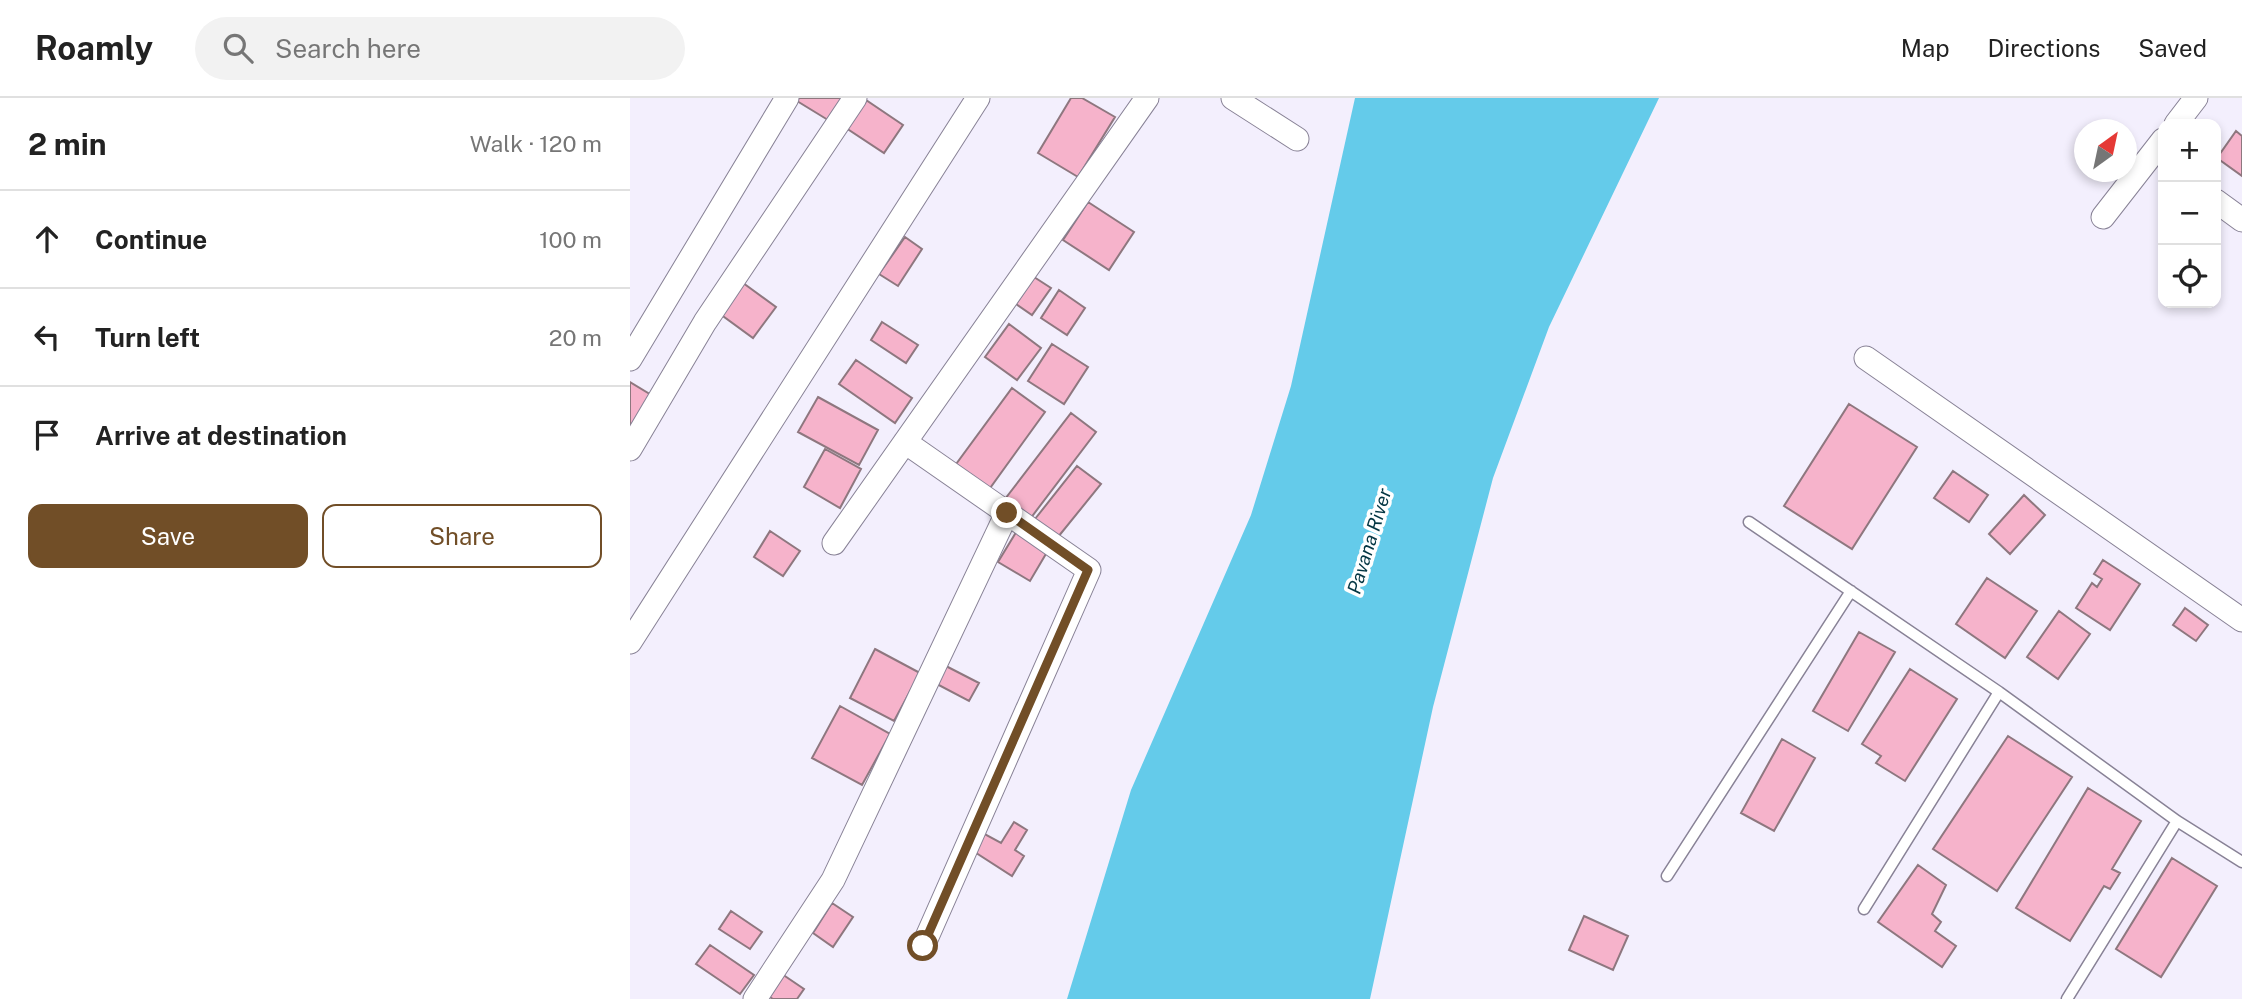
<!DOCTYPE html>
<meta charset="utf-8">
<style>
body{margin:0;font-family:"Public Sans",sans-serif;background:#f2f2f2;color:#222}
.controls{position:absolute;right:21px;top:21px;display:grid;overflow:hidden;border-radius:14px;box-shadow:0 4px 10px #0003}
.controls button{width:63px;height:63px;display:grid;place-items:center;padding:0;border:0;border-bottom:2px solid #e0e0e0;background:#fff;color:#222;font:35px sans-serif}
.compass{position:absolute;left:1444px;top:21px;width:63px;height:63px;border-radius:50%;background:#fff;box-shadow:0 4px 10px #0003;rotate:33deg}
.stop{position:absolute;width:21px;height:21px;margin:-16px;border:5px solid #714e27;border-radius:50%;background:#fff}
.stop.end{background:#714e27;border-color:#fff;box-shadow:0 2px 7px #0008}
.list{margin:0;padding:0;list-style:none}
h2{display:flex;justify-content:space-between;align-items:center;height:91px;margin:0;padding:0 28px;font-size:30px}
h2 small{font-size:23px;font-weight:400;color:#767676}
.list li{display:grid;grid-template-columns:46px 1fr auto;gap:21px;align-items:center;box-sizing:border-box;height:98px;padding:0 28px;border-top:2px solid #e0e0e0}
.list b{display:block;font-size:26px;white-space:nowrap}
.list em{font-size:23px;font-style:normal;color:#767676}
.actions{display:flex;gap:14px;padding:21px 28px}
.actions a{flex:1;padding:16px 0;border:2px solid #714e27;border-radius:14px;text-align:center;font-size:24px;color:#714e27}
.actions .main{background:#714e27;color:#fff}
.icon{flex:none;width:38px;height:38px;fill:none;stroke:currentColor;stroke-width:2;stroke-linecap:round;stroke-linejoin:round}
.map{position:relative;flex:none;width:1612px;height:901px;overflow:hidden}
header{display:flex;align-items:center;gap:42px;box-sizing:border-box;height:98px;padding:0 35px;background:#fff;border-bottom:2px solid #e0e0e0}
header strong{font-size:33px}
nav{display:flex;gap:38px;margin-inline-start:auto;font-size:24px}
.search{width:490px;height:63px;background:#f2f2f2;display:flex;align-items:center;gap:18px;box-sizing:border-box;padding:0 24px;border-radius:38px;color:#767676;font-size:26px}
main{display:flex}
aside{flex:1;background:#fff}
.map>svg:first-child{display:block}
.water{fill:#64cbea}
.building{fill:#f6b3cb;stroke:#8e777f;stroke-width:2}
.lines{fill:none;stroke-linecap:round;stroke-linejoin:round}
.lane-casing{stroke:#888296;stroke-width:13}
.street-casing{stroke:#888296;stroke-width:25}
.lane{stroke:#fff;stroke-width:10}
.street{stroke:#fff;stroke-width:23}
.route{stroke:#714e27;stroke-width:9}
.labels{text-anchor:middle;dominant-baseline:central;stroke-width:7;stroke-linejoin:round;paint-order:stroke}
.water-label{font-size:19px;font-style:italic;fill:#043643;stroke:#fff}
</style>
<header>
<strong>Roamly</strong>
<div class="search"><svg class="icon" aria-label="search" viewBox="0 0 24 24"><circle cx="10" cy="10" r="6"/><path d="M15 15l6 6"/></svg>Search here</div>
<nav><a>Map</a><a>Directions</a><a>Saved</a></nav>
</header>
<main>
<aside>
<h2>2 min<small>Walk · 120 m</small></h2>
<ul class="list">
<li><svg class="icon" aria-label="ahead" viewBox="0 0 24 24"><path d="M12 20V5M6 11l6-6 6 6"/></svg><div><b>Continue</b></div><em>100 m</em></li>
<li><svg class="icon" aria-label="left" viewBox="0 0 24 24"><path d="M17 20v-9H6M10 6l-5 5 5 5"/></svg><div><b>Turn left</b></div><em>20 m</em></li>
<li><svg class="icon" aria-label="arrive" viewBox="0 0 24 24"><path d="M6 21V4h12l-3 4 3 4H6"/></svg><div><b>Arrive at destination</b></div></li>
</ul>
<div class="actions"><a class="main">Save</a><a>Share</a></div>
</aside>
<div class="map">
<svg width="1612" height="901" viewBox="0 0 1612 901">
<rect width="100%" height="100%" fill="#f3effd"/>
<path class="water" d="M725 0H1029L919 229 863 380 803 609 740 901H437L501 692 621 417 661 288Z"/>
<path class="building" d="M169 0H212L198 22 167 3Z
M233 0 273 27 254 55 213 28Z
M441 0H452L485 19 448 79 408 55Z
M1606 33 1612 38V78L1587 60Z
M458 104 504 134 479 172 433 142Z
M275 139 292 151 268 188 249 176Z
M404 179 421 190 402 217 386 206Z
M109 182 146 209 123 240 86 213Z
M429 192 455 210 437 237 411 220Z
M252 224 288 247 276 265 241 242Z
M379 226 411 250 387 282 355 259Z
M422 246 458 269 434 306 398 283Z
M226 262 282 300 265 325 209 286Z
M0 284 23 298 0 330Z
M382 290 415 314 355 397 321 373Z
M188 299 248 332 229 367 168 334Z
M1219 306 1287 349 1222 451 1154 408Z
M441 315 466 334 400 421 375 401Z
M195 351 231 371 210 410 174 389Z
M447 368 471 386 428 439 405 421Z
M1323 373 1358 397 1339 424 1304 400Z
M1394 397 1415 417 1380 456 1359 436Z
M388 431 420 449 400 483 368 464Z
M140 433 170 453 153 478 124 459Z
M1473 462 1510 486 1480 532 1446 510 1462 485 1467 489 1472 481 1464 476Z
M1357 480 1407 513 1375 560 1326 526Z
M1555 510 1578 527 1566 543 1543 527Z
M1429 513 1460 536 1428 581 1397 559Z
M1229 534 1265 554 1218 633 1183 613Z
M245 551 290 575 264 623 220 600Z
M312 566 349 585 339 603 303 584Z
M1280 571 1327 601 1275 683 1246 665 1251 658 1232 646Z
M210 608 260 636 232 687 182 660Z
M1378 638 1442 679 1367 793 1303 751Z
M1152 641 1185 660 1144 733 1111 715Z
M1458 690 1511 723 1482 771 1490 775 1480 791 1474 788 1440 843 1386 810Z
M384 724 397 732 385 752 394 758 382 778 340 751 351 734 371 745Z
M1542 760 1587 788 1531 879 1486 851Z
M1288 767 1316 787 1302 816 1311 824 1305 833 1326 848 1312 869 1248 824Z
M202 805 223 819 203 849 183 835Z
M101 813 132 834 120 851 89 831Z
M954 818 998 838 983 872 939 852Z
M80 847 124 877 110 896 66 866Z
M146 872 174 891 167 901H143L132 894Z"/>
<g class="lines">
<defs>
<path id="lane" d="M1119 424 1369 594 1547 723 1612 764
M1037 778 1221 493
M1234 811 1369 594
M1437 901 1547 723"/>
<path id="street" d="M603 0 667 41
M1546 26 1566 0
M1586 103 1612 122
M1473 119 1533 42
M1236 260 1612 522
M0 261 157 0
M275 344 459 472 293 848
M0 351 75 224 225 0
M204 445 517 0
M0 544 348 0
M125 901 203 782 377 415"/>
</defs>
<use href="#lane" class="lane-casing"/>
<use href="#street" class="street-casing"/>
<use href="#lane" class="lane"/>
<use href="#street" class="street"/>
</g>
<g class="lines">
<path class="route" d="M293 848 458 472 377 415"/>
</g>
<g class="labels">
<g class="water-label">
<text transform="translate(739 443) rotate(-73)">Pavana River</text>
</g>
</g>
</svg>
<div class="controls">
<button>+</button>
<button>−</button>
<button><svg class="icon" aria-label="locate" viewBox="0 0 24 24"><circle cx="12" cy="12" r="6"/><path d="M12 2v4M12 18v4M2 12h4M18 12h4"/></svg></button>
</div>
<svg class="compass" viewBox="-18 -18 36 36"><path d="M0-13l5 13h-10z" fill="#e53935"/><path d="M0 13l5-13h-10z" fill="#767676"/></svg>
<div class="stop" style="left:293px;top:848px"></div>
<div class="stop end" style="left:377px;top:415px"></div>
</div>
</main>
